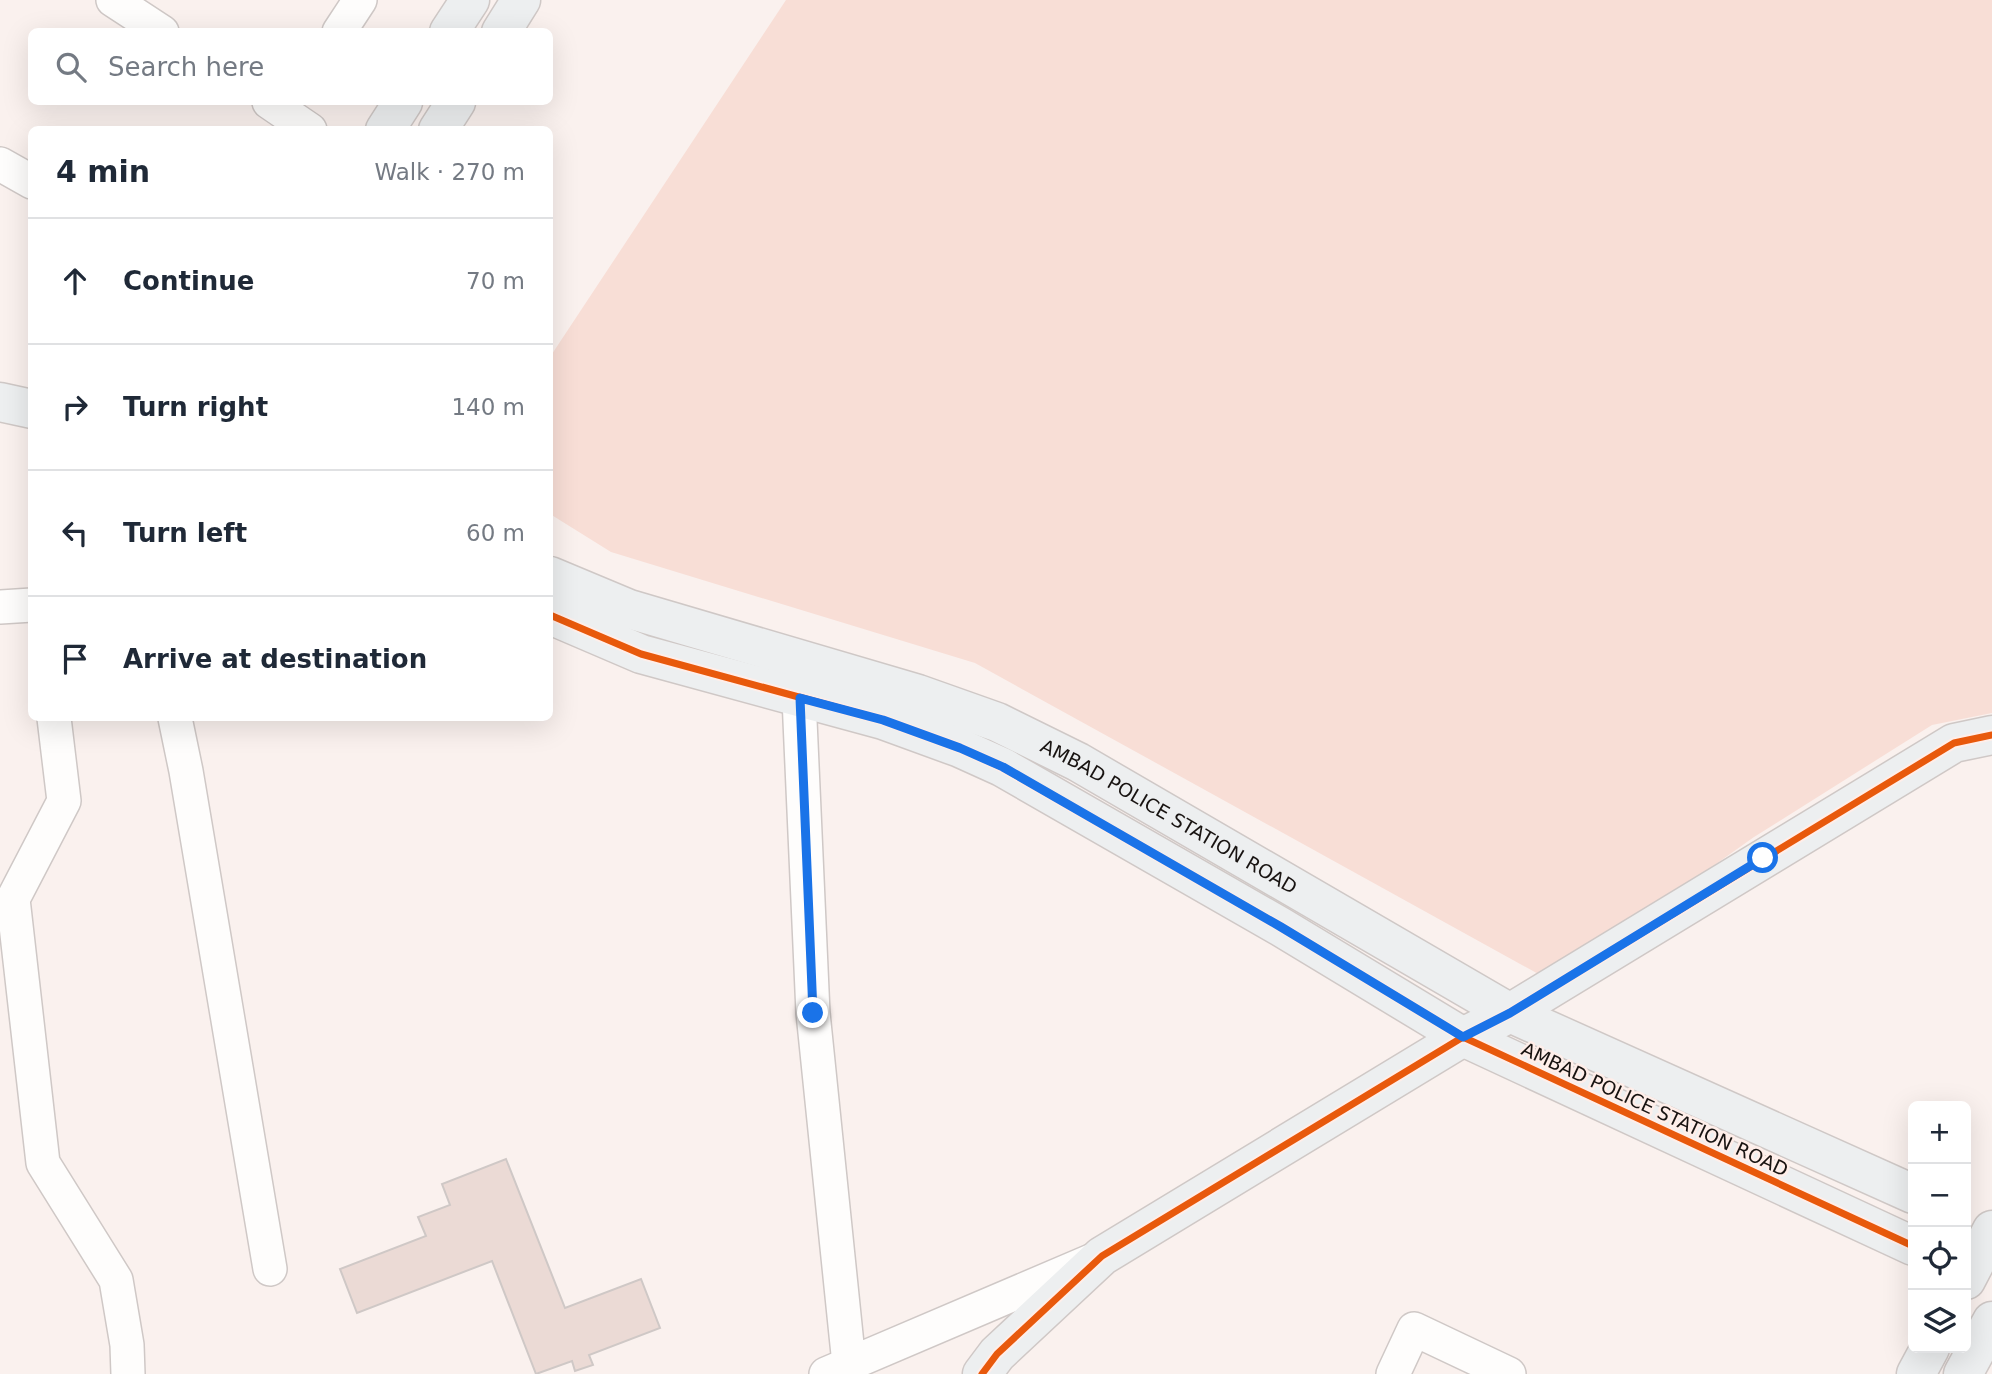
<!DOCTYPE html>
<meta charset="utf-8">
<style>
body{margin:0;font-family:"DejaVu Sans",sans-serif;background:#f2f2f3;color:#1f2937}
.controls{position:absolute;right:21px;bottom:21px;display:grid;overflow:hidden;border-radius:10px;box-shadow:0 7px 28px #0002}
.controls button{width:63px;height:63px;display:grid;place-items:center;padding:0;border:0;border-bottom:2px solid #e0e1e3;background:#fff;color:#1f2937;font:35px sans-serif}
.stop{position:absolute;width:21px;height:21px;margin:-16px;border:5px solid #1a73e8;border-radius:50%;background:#fff}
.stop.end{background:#1a73e8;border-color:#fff;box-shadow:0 2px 7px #0008}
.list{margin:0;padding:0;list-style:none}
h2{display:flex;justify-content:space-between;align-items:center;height:91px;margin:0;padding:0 28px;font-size:30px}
h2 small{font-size:23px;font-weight:400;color:#747a83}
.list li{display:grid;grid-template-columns:46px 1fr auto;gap:21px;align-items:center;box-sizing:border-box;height:126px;padding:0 28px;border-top:2px solid #e0e1e3}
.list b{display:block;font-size:26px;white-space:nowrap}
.list em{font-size:23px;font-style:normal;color:#747a83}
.icon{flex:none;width:38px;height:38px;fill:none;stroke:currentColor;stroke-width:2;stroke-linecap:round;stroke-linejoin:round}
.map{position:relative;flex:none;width:1992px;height:1374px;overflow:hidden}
.search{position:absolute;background:#fff;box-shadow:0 7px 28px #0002;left:28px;top:28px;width:525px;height:77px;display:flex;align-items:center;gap:18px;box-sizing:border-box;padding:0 24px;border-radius:10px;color:#747a83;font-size:26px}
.panel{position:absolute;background:#fff;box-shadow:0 7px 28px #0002;left:28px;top:126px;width:525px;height:595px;border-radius:10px}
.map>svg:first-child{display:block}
.green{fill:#f8ded6}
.building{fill:#ebdad5;stroke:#cfc8c6;stroke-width:2}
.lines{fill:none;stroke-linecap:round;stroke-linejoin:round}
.street-casing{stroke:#cfc8c6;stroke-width:36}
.secondary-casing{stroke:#cfc8c6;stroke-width:41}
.street{stroke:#fefdfc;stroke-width:33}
.secondary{stroke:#edeff0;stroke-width:38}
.cycleway-casing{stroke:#ffeee9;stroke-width:11}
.cycleway{stroke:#e8590c;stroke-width:7}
.route{stroke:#1a73e8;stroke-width:9}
.labels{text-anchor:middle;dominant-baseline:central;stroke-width:5;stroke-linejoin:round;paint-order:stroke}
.street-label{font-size:19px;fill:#181311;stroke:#ffeee9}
</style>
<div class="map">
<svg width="1992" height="1374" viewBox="0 0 1992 1374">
<rect width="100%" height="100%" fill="#faf1ee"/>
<path class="green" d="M786 0H1992V713L1932 725 1754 837 1551 981 975 663 611 552 550 514V357Z"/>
<path class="building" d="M506 1159 565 1308 641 1279 660 1328 589 1355 593 1365 575 1371 572 1361 536 1374 492 1261 357 1313 340 1269 426 1236 418 1217 450 1205 442 1184Z"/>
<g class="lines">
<defs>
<path id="street" d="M113 0 162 32
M339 32 360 0
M269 102 310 130
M0 164 32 182
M0 607 32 605
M799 698 813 1013 849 1364
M54 718 64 801 13 899 43 1163 116 1280 127 1345 128 1374
M175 718 186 771 270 1269
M826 1374 1091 1261
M1393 1374 1414 1329 1509 1374"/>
<g id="secondary">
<path d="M449 32 470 0"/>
<path d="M501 32 521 0"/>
<path d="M385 130 403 102"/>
<path d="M438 130 456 102"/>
<path d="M0 402 32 409"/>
<path id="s1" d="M550 576 629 609 918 694 997 722 1078 762 1510 1013 1913 1194"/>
<path d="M550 615 641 654 883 720 960 748 1002 767 1281 927 1463 1037 1913 1246"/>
<path d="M1966 1280 1992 1230"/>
<path d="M982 1374 997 1354 1102 1256 1463 1037 1510 1013 1954 743 1992 735"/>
<path d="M1916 1374 1930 1348"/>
<path d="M1963 1374 1992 1321"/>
</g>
</defs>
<use href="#street" class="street-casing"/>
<use href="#secondary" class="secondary-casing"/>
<use href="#street" class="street"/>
<use href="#secondary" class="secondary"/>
<defs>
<path id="cycleway" d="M550 615 641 654 883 720 960 748 1002 767 1281 927 1463 1037 1913 1246
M982 1374 997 1354 1102 1256 1463 1037 1510 1013 1954 743 1992 735"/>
</defs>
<use href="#cycleway" class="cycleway-casing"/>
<use href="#cycleway" class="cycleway"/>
</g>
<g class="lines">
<path class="route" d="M813 1013 800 698 883 720 960 748 1003 767 1281 927 1463 1037 1510 1013 1763 858"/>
</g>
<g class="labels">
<g class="street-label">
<text stroke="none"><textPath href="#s1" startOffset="667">AMBAD POLICE STATION ROAD</textPath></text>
<text transform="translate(1655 1109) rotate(25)">AMBAD POLICE STATION ROAD</text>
</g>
</g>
</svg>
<div class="controls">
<button>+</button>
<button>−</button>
<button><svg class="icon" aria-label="locate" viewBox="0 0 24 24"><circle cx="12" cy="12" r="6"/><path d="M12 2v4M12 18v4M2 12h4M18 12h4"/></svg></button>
<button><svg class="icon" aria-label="layers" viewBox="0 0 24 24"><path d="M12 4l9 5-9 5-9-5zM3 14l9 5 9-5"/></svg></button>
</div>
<div class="stop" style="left:1763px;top:858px"></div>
<div class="stop end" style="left:813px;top:1013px"></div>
<div class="search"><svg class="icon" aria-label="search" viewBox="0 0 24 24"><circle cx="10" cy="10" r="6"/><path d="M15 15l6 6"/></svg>Search here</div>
<section class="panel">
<h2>4 min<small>Walk · 270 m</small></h2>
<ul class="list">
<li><svg class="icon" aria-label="ahead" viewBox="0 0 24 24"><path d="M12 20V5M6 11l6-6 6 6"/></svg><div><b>Continue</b></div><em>70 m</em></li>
<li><svg class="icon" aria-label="right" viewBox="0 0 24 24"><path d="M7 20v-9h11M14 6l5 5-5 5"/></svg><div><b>Turn right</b></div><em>140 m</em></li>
<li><svg class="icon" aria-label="left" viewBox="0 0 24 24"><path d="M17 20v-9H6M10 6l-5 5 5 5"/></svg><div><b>Turn left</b></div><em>60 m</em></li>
<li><svg class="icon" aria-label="arrive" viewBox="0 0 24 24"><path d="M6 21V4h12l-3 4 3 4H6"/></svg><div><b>Arrive at destination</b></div></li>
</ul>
</section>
</div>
